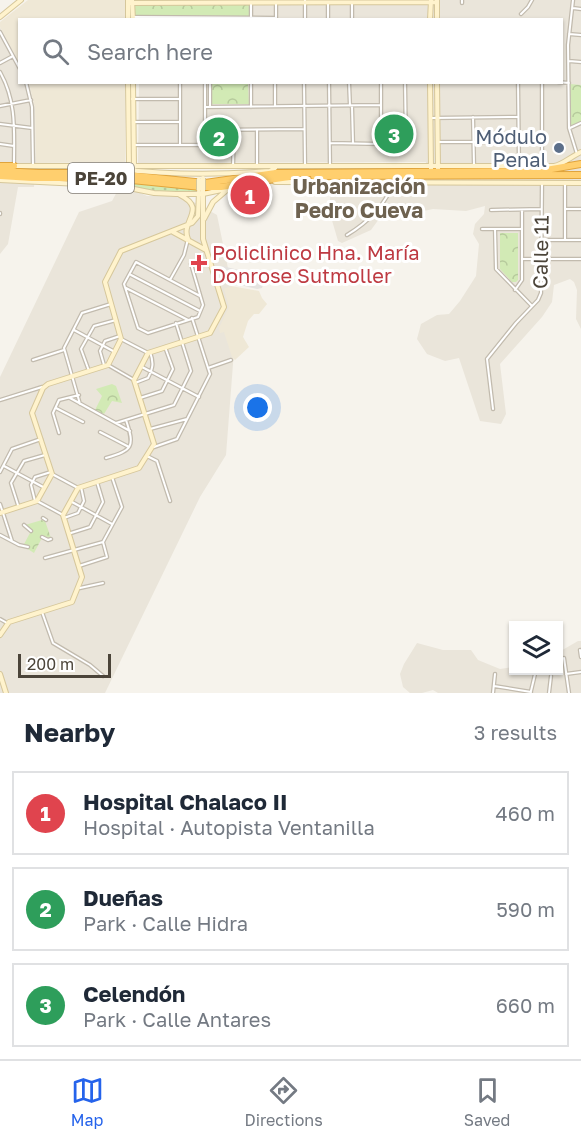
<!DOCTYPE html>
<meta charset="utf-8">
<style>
body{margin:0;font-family:"Golos Text",sans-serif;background:#f2f2f3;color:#1f2937}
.controls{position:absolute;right:18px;bottom:18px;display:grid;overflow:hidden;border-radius:0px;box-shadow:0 2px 4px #0004}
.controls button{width:54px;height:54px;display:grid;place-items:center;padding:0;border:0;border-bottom:2px solid #e0e1e3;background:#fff;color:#1f2937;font:30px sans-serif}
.scale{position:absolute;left:18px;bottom:15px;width:93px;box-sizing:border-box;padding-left:6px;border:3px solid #4b4439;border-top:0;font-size:16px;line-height:21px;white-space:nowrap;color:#4b4439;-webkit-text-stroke:4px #fff;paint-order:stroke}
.you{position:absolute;left:258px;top:408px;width:21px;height:21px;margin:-15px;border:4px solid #fff;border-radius:50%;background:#1a73e8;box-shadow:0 0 0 9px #1a73e833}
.badge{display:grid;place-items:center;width:39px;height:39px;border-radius:50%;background:#2563eb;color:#fff;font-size:20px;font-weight:700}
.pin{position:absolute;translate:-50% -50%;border:3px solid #fff;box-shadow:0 2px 6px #0006}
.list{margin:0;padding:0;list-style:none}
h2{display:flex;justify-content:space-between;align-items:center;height:78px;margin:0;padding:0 24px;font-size:26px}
h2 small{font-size:20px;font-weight:400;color:#747a83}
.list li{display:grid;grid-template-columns:39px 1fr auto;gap:18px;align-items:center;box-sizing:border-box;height:84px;margin:0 12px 12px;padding:0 12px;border:2px solid #e0e1e3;border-radius:0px}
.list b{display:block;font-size:22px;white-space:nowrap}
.list p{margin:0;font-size:20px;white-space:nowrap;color:#747a83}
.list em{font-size:20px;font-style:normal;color:#747a83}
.icon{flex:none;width:33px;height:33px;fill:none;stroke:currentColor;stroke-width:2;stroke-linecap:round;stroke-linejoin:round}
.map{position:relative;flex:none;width:581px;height:693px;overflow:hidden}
.search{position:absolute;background:#fff;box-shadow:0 2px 4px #0004;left:18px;right:18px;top:18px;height:66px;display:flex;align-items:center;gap:15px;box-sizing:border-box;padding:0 21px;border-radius:0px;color:#747a83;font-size:22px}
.sheet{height:366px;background:#fff}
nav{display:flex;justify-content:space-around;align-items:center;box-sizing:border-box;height:84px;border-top:2px solid #e0e1e3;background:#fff;font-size:16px;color:#747a83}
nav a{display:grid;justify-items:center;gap:3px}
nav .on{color:#2563eb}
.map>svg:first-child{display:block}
.residential{fill:#eae5da}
.education{fill:#efe8d6}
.medical{fill:#f6e3e0}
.grass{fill:url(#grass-dots)}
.park{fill:url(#park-crowns)}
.parking{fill:#e5e3e0}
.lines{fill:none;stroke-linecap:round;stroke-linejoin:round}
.street-casing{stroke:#c2bbae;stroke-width:4.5}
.secondary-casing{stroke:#d6c79b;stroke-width:6}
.highway-casing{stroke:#e0a43c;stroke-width:8}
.street{stroke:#fff;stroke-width:2}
.secondary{stroke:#fff3cd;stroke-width:4}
.highway{stroke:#ffcf6e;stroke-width:6}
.secondary-bridge-casing{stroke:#d6c79b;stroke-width:6;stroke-linecap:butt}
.secondary-bridge{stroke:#fff3cd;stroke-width:4}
.service-dot{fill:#5c6f8a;stroke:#fff;stroke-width:2}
.health-dot{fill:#e0444e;stroke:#fff;stroke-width:2}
.labels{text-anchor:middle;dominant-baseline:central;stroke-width:6;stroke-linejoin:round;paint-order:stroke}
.shield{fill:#fff;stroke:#817c74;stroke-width:1.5}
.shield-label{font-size:18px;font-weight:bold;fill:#4b4439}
.service-label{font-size:20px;fill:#4e5e75;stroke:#fff;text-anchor:end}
.health-label{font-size:20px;fill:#be3a42;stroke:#fff;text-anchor:start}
.street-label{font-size:20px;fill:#4b4439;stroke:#fff}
.neighbourhood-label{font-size:21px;font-weight:bold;fill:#6e6250;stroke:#fff}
</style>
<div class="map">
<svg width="581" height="693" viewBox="0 0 581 693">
<defs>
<pattern id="grass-dots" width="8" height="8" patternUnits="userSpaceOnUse" patternTransform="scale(1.5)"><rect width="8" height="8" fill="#d2eab5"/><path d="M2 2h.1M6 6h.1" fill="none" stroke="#b6ca9c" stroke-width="1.8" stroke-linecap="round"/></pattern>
<pattern id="park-crowns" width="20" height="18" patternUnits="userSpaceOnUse" patternTransform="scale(1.5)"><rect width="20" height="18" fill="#d2eab5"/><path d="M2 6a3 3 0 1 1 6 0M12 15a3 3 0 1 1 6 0" fill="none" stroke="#b6ca9c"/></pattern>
</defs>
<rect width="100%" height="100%" fill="#f6f3ec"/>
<path class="residential" d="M125 0H581V329L576 319 577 290 574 282 570 279 554 285 552 302 542 317 500 364 506 414 501 424 480 421 459 358 445 361 427 354 417 339 421 324 437 315 449 314 460 301 476 276 479 244 473 234 475 224 484 214 485 206 466 211 433 209 410 214 397 204 379 219 371 230 342 243 338 241 329 210 331 188 344 180 424 181 426 162 138 163 139 83 562 82V20H140V3L125 2Z
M0 27 19 63 20 82 29 83 35 109 36 163 34 187H18L8 244 0 254Z
M119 188 136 191 147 196H177L196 203 217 215 237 312 226 455 200 497 105 693H0V377L79 212 112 201Z
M578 641H581V693H438L433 690 422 693H410L403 687 400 674 404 664 417 643 443 650H471L478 660 500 669 513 667 514 670H558L559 652Z"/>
<path class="education" d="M28 0H125V19L20 20 19 63 0 27V22Z
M29 83H125V162L36 163 35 109Z
M231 286 259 291 262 298 267 304 259 314H254L248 321 243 337 249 347 235 360 232 357 224 332 220 333 219 328 229 307 224 289Z"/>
<path class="medical" d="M267 186 262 205 234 199 236 190Z"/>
<path class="grass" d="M0 178 119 182 196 190V192H164L131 187Z"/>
<path class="park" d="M249 4V16L135 15 134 5Z
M212 83H248L249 104H212Z
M570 84 581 85V122L570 127Z
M500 233H518V280L516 282H512L500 269Z
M112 384 116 386 122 403 112 401 104 414 95 410 102 396 96 389Z
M42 520 45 521 51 538 43 536 34 553 23 546 31 531 25 525Z"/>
<path class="parking" d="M222 266 264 276 265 279 262 288 257 289 223 281Z"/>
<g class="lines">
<defs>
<path id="street" d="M462 0V3
M573 0 568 45 569 128 577 154
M328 2V20
M352 2V20
M251 3V20
M573 8 581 9
M521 14 528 7 532 0
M133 17 276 18
M276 20V2
M305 20V0
M0 32 20 69
M569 34 581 35
M569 61 581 62
M0 63 13 56
M0 72C17 102 14 132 14 165
M26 82 32 107 33 166
M180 82V145
M205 82V145
M210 82V107
M251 82V107
M304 82 305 164
M329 82 330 167
M349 82 350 106
M405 82 406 144
M518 82 519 167
M542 82V166
M558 82 569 83
M132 99H180
M0 106 31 100
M275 106V82
M205 107 381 105
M352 107 353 143
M473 117 474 165
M431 118 518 117
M135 122H180
M0 124 32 128
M381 127 406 126
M570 128 581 123
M205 130 304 129
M438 142H518
M330 143 381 144V82
M0 144 14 146
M133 145H234
M233 166 234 130
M257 166V130
M565 183V240
M566 209H581
M491 210 541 209
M0 213V214
M482 229H521
M495 229 496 269 532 306
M347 235C367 223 387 204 393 182
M542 240H581
M522 259H581
M191 264 203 305 198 317 148 333 138 328 124 284 136 262 200 296
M131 275 200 311
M170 280 184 255 188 239
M126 288 188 320
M515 290 522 280V210
M74 330 113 351
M121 339 148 353
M33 360 64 350
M104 365 100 351 105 341 120 336
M108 365 134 380
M142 367 199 397
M208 368 231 360
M89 371 81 349 94 326 116 320
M135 383 148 378C153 368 154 363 150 352
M70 398 130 431
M140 398 162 391 173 369 165 347
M0 400 42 387
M80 404 64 348 82 313 111 304
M56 408 83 422
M493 409 487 359 516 323 538 300 541 293 542 183
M116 423 174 405 191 371 176 323
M150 429 187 419
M100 432 129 447
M59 433 53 413 59 400 79 395
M154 447 177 439 210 374 192 318
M147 456 157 461 170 501
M106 458C133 450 135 447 126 420
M4 466 43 487
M0 472 12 449 41 439
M52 474 78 488
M35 501 31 485 35 477 51 472
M37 501 63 515
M72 502 112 524
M0 504 2 510
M18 505 11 483 24 461 45 455
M3 513 12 541
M43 518 46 520
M64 518 78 513 84 501 81 487
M24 525 31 531
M71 533 90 527 103 502 97 482
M0 535 19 545 28 547
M42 537 48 540 51 539
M45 558 103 542 122 507 112 477
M79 566 107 557 103 542
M80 588 103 583
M42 612 53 643 90 665 103 676
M0 619 7 623
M580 650 581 657
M564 658 569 693
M566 674 581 672
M494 686 531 692
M531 691 536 670
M493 693 495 674
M549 693 551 676"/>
<path id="secondary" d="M128 0V20
M132 0 133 20
M437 0V20
M128 3 437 2
M0 17 21 0
M430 20 431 0
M128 82 129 169
M133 82 134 167
M430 82 431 169
M437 82 438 169
M13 166H554C562 165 572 156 581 152
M118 169C170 175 219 175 270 171L275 168
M0 180 119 186 154 193 176 194H203L226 189
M275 182 581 183
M180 195C208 209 180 221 188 239
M204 219 213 202 227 190
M173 232 206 250
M0 513 37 501 52 474 32 413 43 388 48 384 108 365 121 339 105 282 121 251 192 223 198 216 199 192
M0 635 9 622 72 602 82 577 63 515 78 488 139 468 154 444 134 380 148 353 210 333 224 307 203 239V190
M0 674 6 693"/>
<path id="highway" d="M0 166H14
M0 171 39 173H107L205 183 276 173 540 171 581 164
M0 176 32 178H112L201 187H221L289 177
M314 176 581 175"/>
</defs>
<use href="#street" class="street-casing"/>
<use href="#secondary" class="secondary-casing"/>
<use href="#highway" class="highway-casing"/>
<use href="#street" class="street"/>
<use href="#secondary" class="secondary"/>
<use href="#highway" class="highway"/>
<defs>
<path id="secondary-bridge" d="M203 178V190
M199 179V190"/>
</defs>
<use href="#secondary-bridge" class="secondary-bridge-casing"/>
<use href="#secondary-bridge" class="secondary-bridge"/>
</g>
<circle class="service-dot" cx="559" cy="148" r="6"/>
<path class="health-dot" d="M196 254h6v6h6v6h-6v6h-6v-6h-6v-6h6z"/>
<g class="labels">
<rect class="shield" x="68" y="163" width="66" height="30" rx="4.5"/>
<g class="shield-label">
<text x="101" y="178">PE-20</text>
</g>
<g class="service-label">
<text x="547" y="136">Módulo<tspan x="547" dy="23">Penal</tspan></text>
</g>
<g class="health-label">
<text x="212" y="252">Policlinico Hna. María<tspan x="212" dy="23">Donrose Sutmoller</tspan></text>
</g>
<g class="street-label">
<text transform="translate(540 252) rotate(-89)">Calle 11</text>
</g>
<g class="neighbourhood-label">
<text x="359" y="186">Urbanización<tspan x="359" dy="24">Pedro Cueva</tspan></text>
</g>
</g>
</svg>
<div class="controls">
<button><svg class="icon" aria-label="layers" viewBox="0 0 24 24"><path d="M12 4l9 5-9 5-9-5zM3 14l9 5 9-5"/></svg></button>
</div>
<div class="scale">200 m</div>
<div class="you"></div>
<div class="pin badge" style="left:250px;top:195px;background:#e0444e">1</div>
<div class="pin badge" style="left:219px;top:137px;background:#2e9e5b">2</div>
<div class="pin badge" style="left:394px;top:134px;background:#2e9e5b">3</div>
<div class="search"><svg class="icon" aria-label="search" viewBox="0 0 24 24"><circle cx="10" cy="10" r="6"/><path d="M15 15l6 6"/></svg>Search here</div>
</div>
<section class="sheet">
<h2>Nearby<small>3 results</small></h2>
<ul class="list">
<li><span class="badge" style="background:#e0444e">1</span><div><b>Hospital Chalaco II</b><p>Hospital · Autopista Ventanilla</p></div><em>460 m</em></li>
<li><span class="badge" style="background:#2e9e5b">2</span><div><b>Dueñas</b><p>Park · Calle Hidra</p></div><em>590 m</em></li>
<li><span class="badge" style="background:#2e9e5b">3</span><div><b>Celendón</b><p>Park · Calle Antares</p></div><em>660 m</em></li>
</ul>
</section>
<nav>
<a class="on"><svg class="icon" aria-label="map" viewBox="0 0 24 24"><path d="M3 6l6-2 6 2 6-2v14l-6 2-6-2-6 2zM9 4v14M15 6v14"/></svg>Map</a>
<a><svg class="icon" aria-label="directions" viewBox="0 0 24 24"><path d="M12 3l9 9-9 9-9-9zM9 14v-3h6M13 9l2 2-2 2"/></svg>Directions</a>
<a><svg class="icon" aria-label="saved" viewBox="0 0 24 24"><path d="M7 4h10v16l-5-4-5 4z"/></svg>Saved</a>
</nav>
